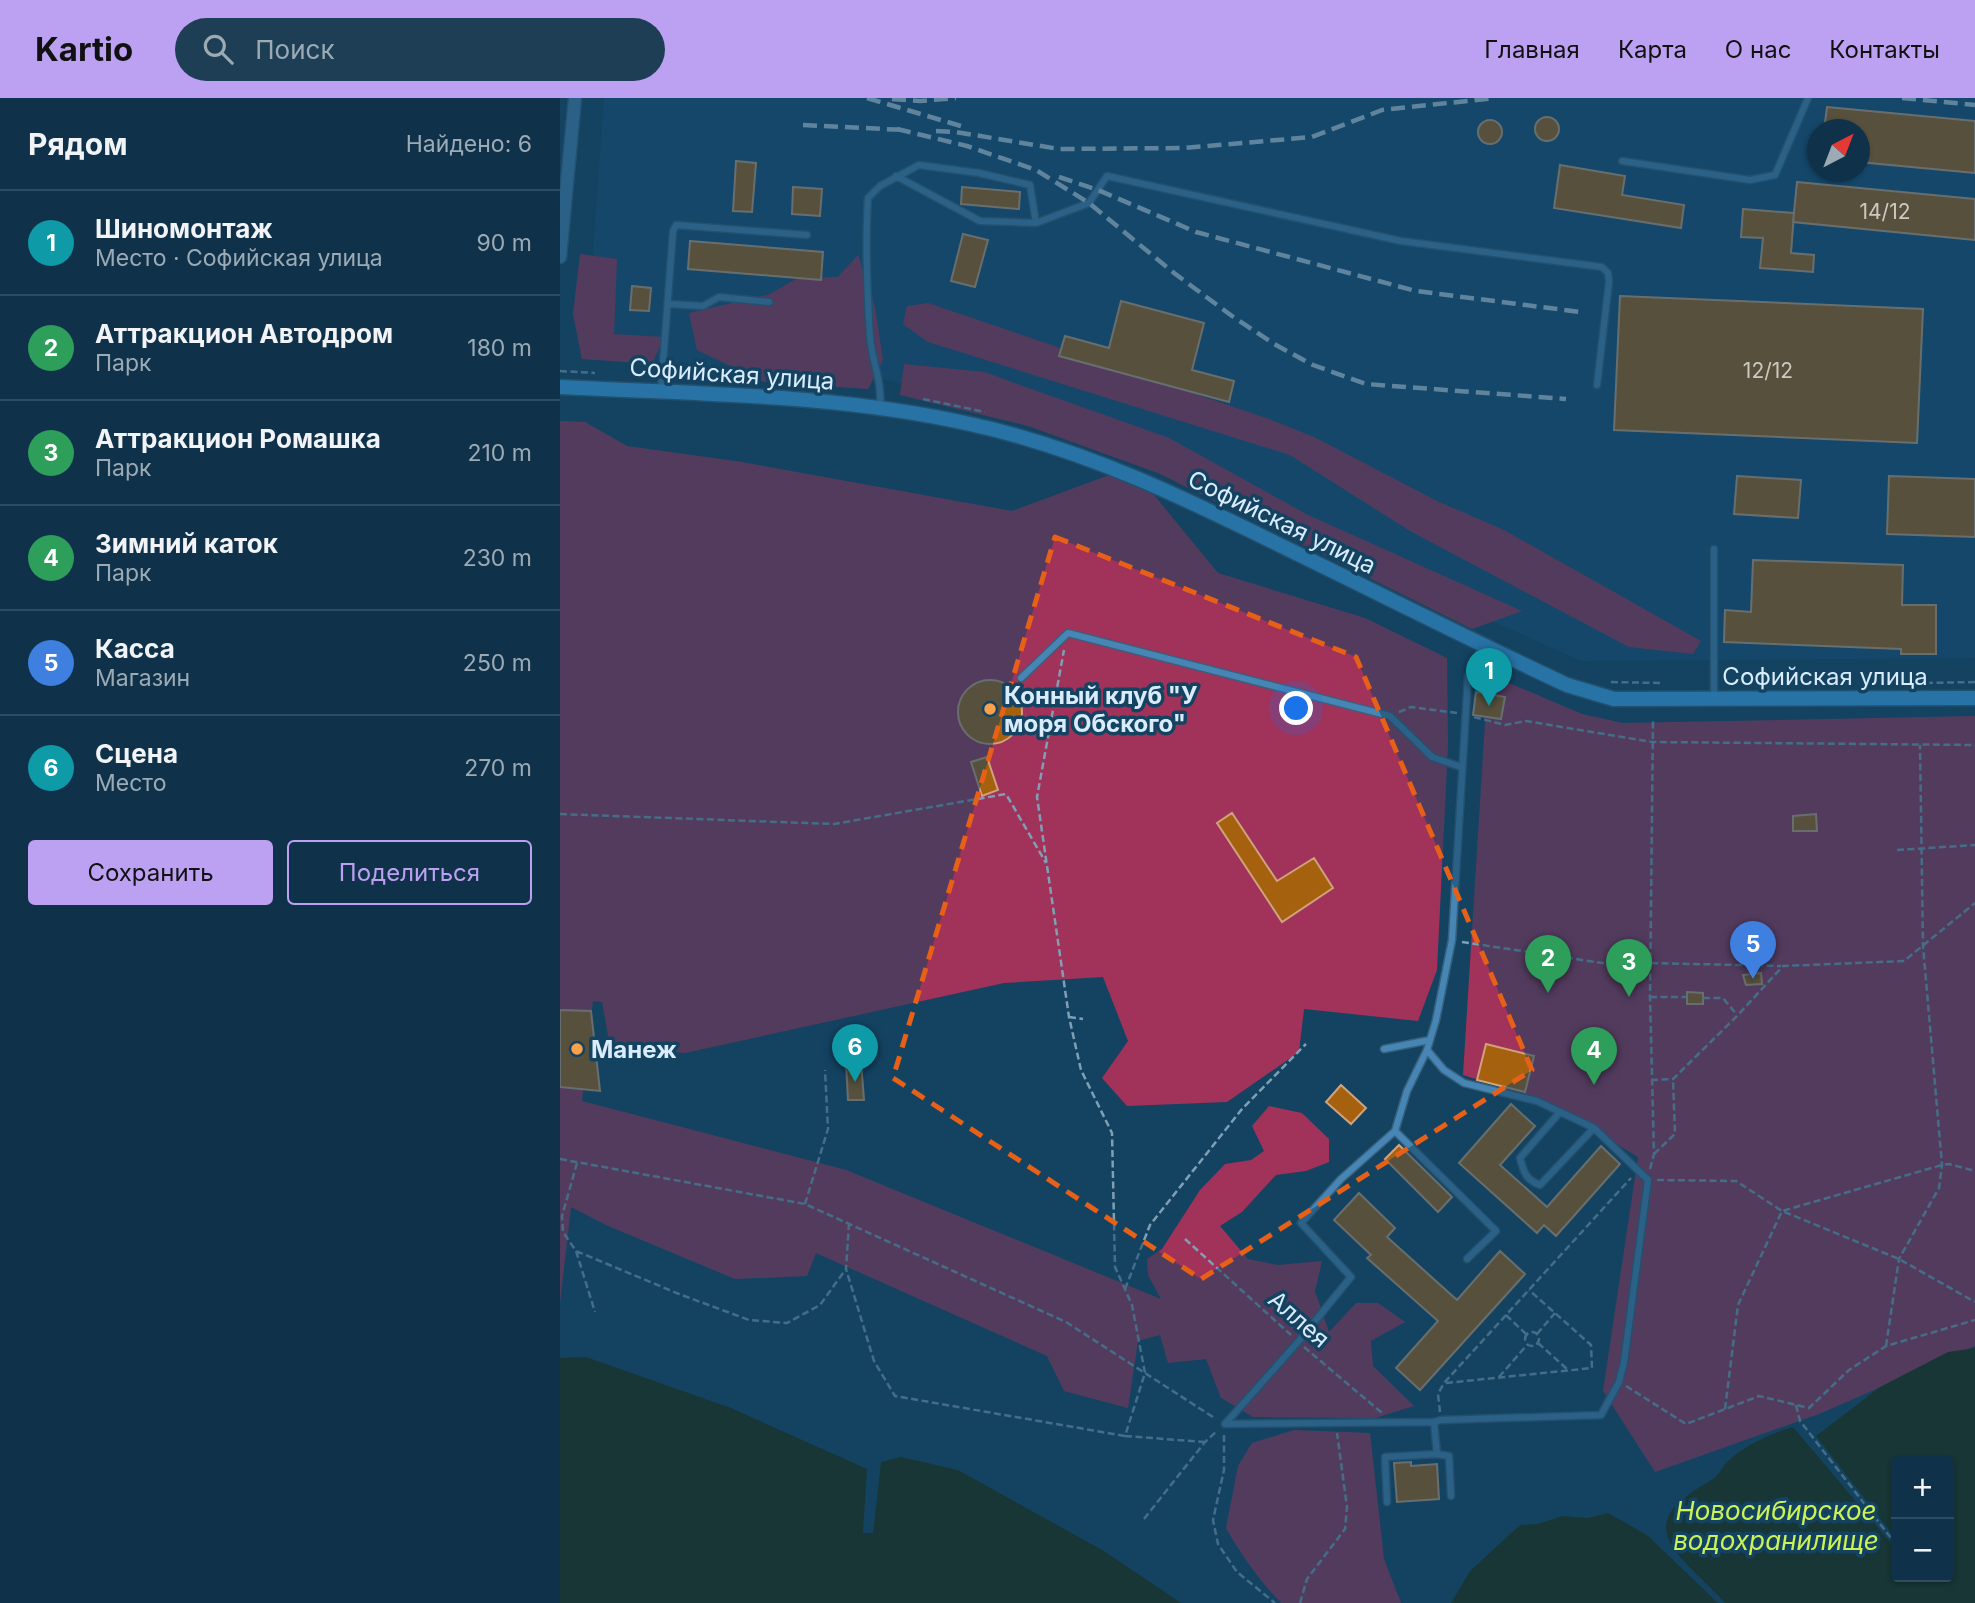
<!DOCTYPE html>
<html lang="ru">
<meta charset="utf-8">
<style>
body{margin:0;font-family:Inter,sans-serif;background:#1d3e54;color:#f1f3f6}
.controls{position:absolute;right:21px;bottom:21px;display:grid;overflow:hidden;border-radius:7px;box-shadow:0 2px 5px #0004}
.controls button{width:63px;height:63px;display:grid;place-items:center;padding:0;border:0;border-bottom:2px solid #2f4d62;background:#0f324a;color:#f1f3f6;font:35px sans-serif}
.compass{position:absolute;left:1247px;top:21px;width:63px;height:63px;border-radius:50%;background:#0f324a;box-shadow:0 2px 5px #0004;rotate:42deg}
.you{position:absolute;left:737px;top:611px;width:24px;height:24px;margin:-18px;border:5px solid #fff;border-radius:50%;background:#1a73e8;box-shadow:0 0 0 10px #1a73e833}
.badge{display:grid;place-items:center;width:46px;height:46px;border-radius:50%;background:#bca0f2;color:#fff;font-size:23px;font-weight:700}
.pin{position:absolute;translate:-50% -58px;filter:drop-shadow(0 2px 4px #0008)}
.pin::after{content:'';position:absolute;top:37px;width:24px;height:21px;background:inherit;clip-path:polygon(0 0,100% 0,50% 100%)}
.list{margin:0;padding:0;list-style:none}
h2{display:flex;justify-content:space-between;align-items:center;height:91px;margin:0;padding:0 28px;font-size:30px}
h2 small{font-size:23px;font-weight:400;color:#9baab5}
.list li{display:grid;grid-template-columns:46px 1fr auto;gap:21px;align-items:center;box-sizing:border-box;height:105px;padding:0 28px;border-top:2px solid #2f4d62}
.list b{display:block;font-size:26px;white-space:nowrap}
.list p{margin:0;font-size:23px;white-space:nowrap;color:#9baab5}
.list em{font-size:23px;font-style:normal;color:#9baab5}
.actions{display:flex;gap:14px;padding:21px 28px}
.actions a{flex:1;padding:16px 0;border:2px solid #bca0f2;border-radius:7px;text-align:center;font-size:24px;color:#bca0f2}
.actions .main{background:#bca0f2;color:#111}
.icon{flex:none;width:38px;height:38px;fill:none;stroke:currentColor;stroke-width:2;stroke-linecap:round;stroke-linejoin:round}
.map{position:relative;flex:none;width:1415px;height:1505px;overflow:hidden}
header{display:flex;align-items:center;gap:42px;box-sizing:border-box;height:98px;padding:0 35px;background:#bca0f2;color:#111}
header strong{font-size:33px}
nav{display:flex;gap:38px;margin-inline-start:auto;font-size:24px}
.search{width:490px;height:63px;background:#1d3e54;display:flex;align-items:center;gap:18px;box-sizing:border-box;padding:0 24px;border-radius:38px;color:#9baab5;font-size:26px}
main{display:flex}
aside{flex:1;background:#0f324a}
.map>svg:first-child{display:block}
.built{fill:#154d71;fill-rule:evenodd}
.green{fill:#a1325a}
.water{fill:#1e2700}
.building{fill:#a6610f;stroke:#cea37d;stroke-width:2}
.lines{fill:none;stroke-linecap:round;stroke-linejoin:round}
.service-casing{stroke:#37617e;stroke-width:9}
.minor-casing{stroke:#37617e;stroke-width:15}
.secondary-casing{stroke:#37617e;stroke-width:17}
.path{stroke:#7f9fb5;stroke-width:2.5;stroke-dasharray:7 3.5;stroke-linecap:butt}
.service{stroke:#4786b4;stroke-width:6}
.minor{stroke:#4786b4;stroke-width:12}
.secondary{stroke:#3eadf6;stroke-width:14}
.rail{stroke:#bcd3e5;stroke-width:4.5;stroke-dasharray:14 7;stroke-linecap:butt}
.marked{fill:none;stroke:#e76018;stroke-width:5;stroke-dasharray:14 9;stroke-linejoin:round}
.poi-dot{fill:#f8a14a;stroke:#144362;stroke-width:2.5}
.labels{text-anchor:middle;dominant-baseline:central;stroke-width:7;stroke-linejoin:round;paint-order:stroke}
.number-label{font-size:21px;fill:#ccc9c1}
.street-label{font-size:24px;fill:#d9ecfc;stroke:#144362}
.poi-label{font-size:24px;font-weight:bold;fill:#d9ecfc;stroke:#144362;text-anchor:start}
.water-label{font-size:26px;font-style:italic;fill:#cbf357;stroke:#144362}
</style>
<header>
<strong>Kartio</strong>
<div class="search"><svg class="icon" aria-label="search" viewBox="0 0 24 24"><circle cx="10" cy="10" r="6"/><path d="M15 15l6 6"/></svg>Поиск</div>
<nav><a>Главная</a><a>Карта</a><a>О нас</a><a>Контакты</a></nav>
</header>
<main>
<aside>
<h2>Рядом<small>Найдено: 6</small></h2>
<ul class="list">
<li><span class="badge" style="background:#0f9aa8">1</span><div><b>Шиномонтаж</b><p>Место · Софийская улица</p></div><em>90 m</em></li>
<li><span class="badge" style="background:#2e9e5b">2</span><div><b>Аттракцион Автодром</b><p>Парк</p></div><em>180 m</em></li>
<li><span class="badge" style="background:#2e9e5b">3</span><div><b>Аттракцион Ромашка</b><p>Парк</p></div><em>210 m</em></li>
<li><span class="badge" style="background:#2e9e5b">4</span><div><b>Зимний каток</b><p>Парк</p></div><em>230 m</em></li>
<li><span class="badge" style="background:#3f7fe0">5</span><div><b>Касса</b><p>Магазин</p></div><em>250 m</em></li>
<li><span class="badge" style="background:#0f9aa8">6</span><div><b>Сцена</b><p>Место</p></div><em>270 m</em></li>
</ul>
<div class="actions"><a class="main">Сохранить</a><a>Поделиться</a></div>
</aside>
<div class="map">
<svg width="1415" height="1505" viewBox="0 0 1415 1505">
<rect width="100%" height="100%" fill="#144362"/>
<path class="built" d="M44 0H1415V560L1022 563 468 316 324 281 26 259ZM1258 32H1300V74H1258Z"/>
<path class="green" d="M20 156 57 161 54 236 104 239 92 266 22 261 13 216Z
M298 157 315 209 323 262 308 291 204 284 137 252 129 215 210 196 236 181 278 179Z
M368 205 709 321 754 339 877 403 944 432 1141 543 1133 556 1069 549 850 433 730 357 368 244 343 226 347 208Z
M344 266 424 274 609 340 748 417 962 513 912 531 598 375 468 328 340 297Z
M0 323 25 324 67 348 182 364 452 413 571 369 658 475 805 520 887 560 888 647 877 872 858 923 744 911 739 954 667 1004 567 1008 542 980 568 943 543 879 444 885 125 955 50 949 42 904 33 903 22 1003 286 1072 601 1201 588 1177 587 1161 602 1151 640 1092 665 1066 691 1062 704 1053 692 1028 709 1008 742 1015 769 1041V1064L746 1073 716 1077 682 1114 660 1128 688 1161 718 1167 762 1163 755 1193 769 1234 796 1205H818L845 1224 811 1243 813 1268 854 1308 815 1320 693 1319 661 1300 646 1261 608 1265 600 1237 578 1243 568 1310 504 1293 487 1258 256 1155 247 1178 175 1181 46 1127 11 1109 0 1205Z
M928 576 1022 616 1063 625 1415 618V1248L1259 1316 1095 1374 1043 1293 1078 1059 985 1003 903 977Z
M734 1332 810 1335 824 1461 841 1505H721C699 1482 682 1458 666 1430L678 1368 692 1345Z"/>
<path class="water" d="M1415 1250V1505H1165C1151 1488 1115 1460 1108 1440 1097 1411 1134 1393 1153 1381 1159 1377 1162 1369 1167 1364 1185 1347 1209 1336 1233 1329L1332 1446 1336 1443V1479H1389V1363H1336V1441L1256 1338 1320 1289 1388 1254Z
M26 1259 171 1310 307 1371 303 1435H313L321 1364 341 1359 398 1372 544 1453 621 1505H0V1260Z
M1048 1415 1087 1437 1158 1505H891L910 1473 960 1427 978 1426 1002 1418 1028 1420Z"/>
<path class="building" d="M1267 9 1415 23V75L1299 64V32H1264Z
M975 31a12 12 0 1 1 24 0a12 12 0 1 1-24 0Z
M918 34a12 12 0 1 1 24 0a12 12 0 1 1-24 0Z
M176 63 196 65 192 114 173 113Z
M1000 67 1065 78 1062 97 1124 107 1121 130 994 110Z
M1237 84 1415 101V142L1233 124Z
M233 89 262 91 260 118 232 116Z
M402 89 460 94 459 111 401 106Z
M1183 111 1234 115 1231 155 1254 157 1253 174 1200 170 1203 140 1181 139Z
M403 136 428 142 415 189 391 183Z
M130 143 263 154 261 182 128 171Z
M72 188 91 190 89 213 70 212Z
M1060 198 1363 211 1357 345 1054 332Z
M561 203 644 225 632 272 674 283 669 304 499 258 505 238 549 250Z
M1177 378 1241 382 1238 420 1174 416Z
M1329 378 1415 381V439L1327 436Z
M1193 462 1343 467 1342 507H1376V556H1341V551L1164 544 1165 512 1191 514Z
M398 614a32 32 0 1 1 64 0a32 32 0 1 1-64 0Z
M916 594 945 599 941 621 913 617Z
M427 659 438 692 422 698 411 664Z
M672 715 717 783 754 760 773 790 722 824 657 725Z
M1256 716 1257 733H1233V718Z
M1201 875 1202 886 1186 887 1183 877Z
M1127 894 1143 895V906H1127Z
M0 912 31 913 40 993 0 989Z
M926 946 974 958 965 994 917 982Z
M301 963 304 1002H288L286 965Z
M781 987 806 1010 791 1026 766 1004Z
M951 1006 975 1028 940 1067 987 1109 1041 1048 1060 1066 996 1138 984 1127 977 1135 899 1065Z
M839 1047 892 1099 878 1114 825 1061Z
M799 1095 835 1130 827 1139 897 1202 940 1153 965 1176 860 1292 836 1270 878 1223 807 1160 811 1157 774 1122Z
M851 1364V1368L877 1366 879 1401 837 1404 834 1365Z"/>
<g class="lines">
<defs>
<path id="service" d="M1062 63 1190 82 1215 77 1248 0
M336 78 420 123 476 125 529 105 547 78 841 143 1042 169 1048 175 1049 184 1037 287
M108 206 143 208 159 199 209 204
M101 292 113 133 116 127 247 137
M320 308C322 281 312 264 310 239 307 193 305 146 308 100L320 88 359 67 419 75 470 87 476 125
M461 580 508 535 830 618 872 659 901 669
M1154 600V451
M824 951 870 942
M1000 1014 960 1060C964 1075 966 1082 980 1087L1034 1030
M835 1033 936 1133 907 1161
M874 1324 877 1356
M665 1326 738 1244 791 1179 741 1125 781 1081 835 1033 847 993 867 952 876 922 892 842 908 578 923 547
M665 1326 874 1324 881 1322 1041 1317 1059 1284 1064 1264 1088 1082 1034 1030 977 1003 904 985 884 972 867 952
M827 1404 825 1359 877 1356 889 1358 891 1398"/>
<path id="minor" d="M0 159 15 0"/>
<path id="secondary" d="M0 289C137 296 276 296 410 326 526 351 633 404 738 456 828 500 917 545 1007 587L1054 601 1415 600"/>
</defs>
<use href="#service" class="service-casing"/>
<use href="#minor" class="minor-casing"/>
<use href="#secondary" class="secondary-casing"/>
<path class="path" d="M0 273 35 275
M363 301 425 314
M1051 584 1100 585
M1366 585 1415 584
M839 614 851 609 897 615
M914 619 945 627 966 623 1092 644 1415 647
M0 716 274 726 446 696 486 765
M1337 752 1415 747
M902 844 1089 872
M1091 865 1221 868
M1090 899H1127
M1143 900H1163L1177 917
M509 919 523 921
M1091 982 1113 981 1177 918 1223 868 1344 863 1415 805
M1094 1056 1115 1036 1113 981
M0 1061 245 1106 506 1224 656 1321
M17 1065 2 1118 3 1134 16 1153 119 1196 189 1222 227 1225 260 1207 286 1171
M1090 1071 1094 1056 1090 899 1093 623
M1097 1082 1176 1083 1222 1113 1339 1161 1415 1204
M245 1106 268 1031 265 972
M289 1125 286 1171 314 1263 335 1298 565 1338 585 1275 572 1207 555 1169 552 1035 521 972 509 919 477 699 504 552
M625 1141 731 1237
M16 1153 35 1214
M565 1191 590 1127 682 1011 746 946
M946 1217 966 1236
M965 1241a7 7 0 1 1 14 0a7 7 0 1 1-14 0Z
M977 1236 995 1215
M978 1245 1007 1271
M1326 1248 1339 1161 1379 1090 1382 1067 1363 848 1360 647
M744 1249 822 1315
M939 1279 967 1247
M886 1285 1032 1270 1031 1247 969 1192
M1066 1288 1126 1326 1199 1298 1249 1310 1289 1272 1326 1248 1415 1222
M1236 1307 1240 1323 1331 1440
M1165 1311 1178 1207 1222 1113 1382 1067 1389 1066 1415 1073
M880 1314 878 1296 884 1285 1071 1080
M664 1337V1372L653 1422 658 1446 677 1474 715 1505
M565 1338 645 1344
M584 1421 645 1344 657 1333
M740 1505 747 1481 785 1431 787 1409 777 1335"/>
<use href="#service" class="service"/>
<use href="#minor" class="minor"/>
<use href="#secondary" class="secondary"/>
<path class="rail" d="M307 0 401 28
M1342 0 1415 7
M332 1 360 3 396 0
M243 27 344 32
M337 31 407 48 476 72 529 105 614 175 672 218 714 246 753 267 806 286 1006 301
M376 33 396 34 499 51 624 50 752 39 822 12 935 0
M499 79 538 92 636 134 856 193 1020 214"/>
</g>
<path d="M0 0H1415V1505H0ZM495 439 796 559 972 972 641 1181 333 980Z" fill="#144362" fill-opacity=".55" fill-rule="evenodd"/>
<path class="marked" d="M495 439 796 559 972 972 641 1181 333 980Z"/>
<g class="poi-dot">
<circle cx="430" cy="611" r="7"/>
<circle cx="17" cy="951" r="7"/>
</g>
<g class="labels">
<g class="number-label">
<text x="1325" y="113">14/12</text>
<text x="1208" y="272">12/12</text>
</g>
<g class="street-label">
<text transform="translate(172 276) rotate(4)">Софийская улица</text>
<text transform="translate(722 424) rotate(26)">Софийская улица</text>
<text x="1265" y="578">Софийская улица</text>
<text transform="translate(739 1221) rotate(41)">Аллея</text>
</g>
<g class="poi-label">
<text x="444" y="597">Конный клуб "У<tspan x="444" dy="28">моря Обского"</tspan></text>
<text x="31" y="951">Манеж</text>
</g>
<g class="water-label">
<text x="1216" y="1412">Новосибирское<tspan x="1216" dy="30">водохранилище</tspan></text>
</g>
</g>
</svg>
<div class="controls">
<button>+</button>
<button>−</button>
</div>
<svg class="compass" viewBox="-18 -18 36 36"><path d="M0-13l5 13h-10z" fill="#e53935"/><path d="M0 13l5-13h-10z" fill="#9baab5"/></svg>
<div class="you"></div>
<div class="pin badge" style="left:929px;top:608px;background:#0f9aa8">1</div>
<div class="pin badge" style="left:988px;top:895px;background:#2e9e5b">2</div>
<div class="pin badge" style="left:1069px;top:899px;background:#2e9e5b">3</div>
<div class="pin badge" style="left:1034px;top:987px;background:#2e9e5b">4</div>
<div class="pin badge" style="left:1193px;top:881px;background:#3f7fe0">5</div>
<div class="pin badge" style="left:295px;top:984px;background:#0f9aa8">6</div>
</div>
</main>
